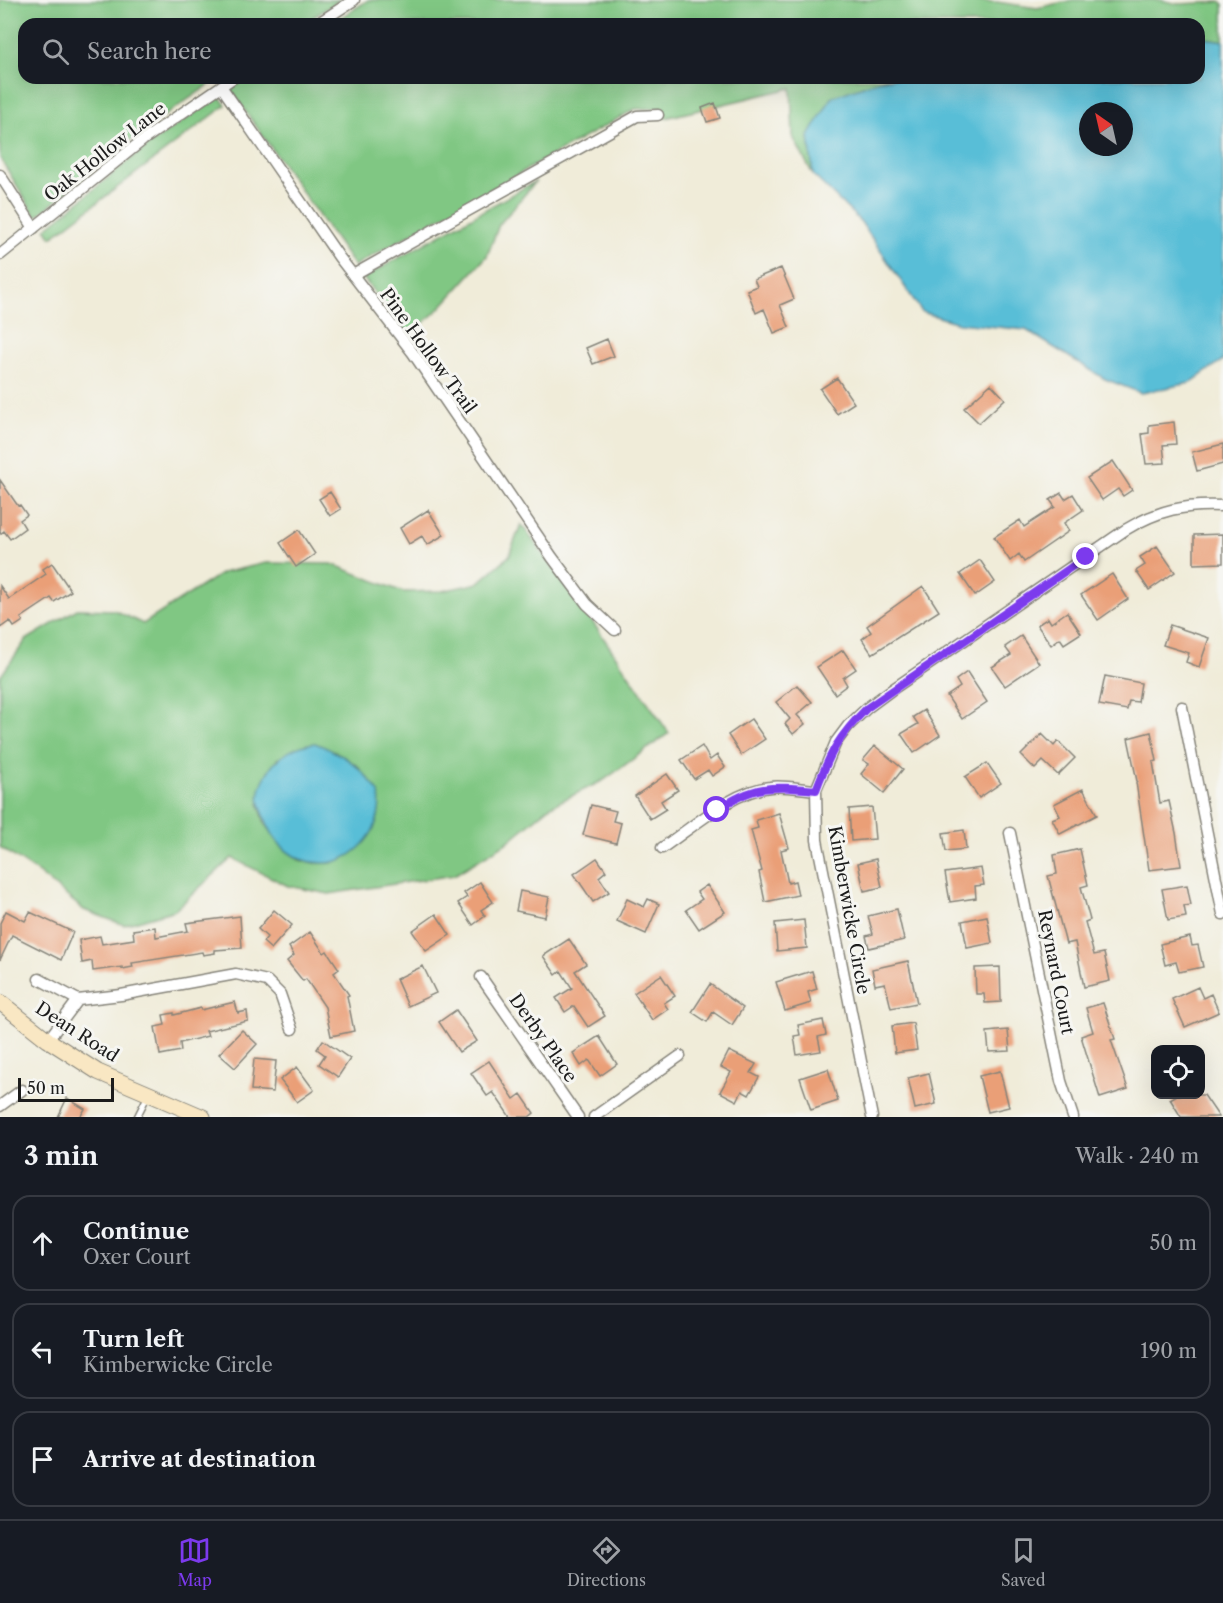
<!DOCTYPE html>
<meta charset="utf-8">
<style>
body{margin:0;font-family:"Libre Caslon Text",serif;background:#242831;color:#f1f3f6}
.controls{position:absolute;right:18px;bottom:18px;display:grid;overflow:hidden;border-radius:12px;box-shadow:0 6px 24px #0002}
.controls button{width:54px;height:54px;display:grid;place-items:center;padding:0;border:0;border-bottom:2px solid #363941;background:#171b24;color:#f1f3f6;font:30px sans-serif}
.compass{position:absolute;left:1079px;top:102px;width:54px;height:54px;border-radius:50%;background:#171b24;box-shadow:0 6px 24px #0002;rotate:326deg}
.scale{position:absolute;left:18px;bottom:15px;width:96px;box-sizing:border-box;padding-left:6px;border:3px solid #1c1c1c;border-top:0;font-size:16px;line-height:21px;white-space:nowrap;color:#1c1c1c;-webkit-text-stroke:4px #f6f6f2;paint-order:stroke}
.stop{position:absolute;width:18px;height:18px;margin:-14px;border:4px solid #7c3aed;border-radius:50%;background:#fff}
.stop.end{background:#7c3aed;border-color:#fff;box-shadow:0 2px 6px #0008}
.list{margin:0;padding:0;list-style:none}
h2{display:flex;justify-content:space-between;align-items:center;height:78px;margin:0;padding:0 24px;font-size:26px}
h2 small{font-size:20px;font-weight:400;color:#9ea1a6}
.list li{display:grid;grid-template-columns:39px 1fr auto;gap:18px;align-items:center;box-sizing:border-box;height:96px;margin:0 12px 12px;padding:0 12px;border:2px solid #363941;border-radius:18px}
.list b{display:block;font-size:22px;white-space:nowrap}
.list p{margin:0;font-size:20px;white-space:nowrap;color:#9ea1a6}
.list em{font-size:20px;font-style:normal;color:#9ea1a6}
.icon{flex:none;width:33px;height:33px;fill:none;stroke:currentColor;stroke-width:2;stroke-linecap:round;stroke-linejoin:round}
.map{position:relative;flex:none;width:1223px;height:1117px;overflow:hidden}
.search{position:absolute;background:#171b24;box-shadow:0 6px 24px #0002;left:18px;right:18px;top:18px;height:66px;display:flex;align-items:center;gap:15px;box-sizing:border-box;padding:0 21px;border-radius:18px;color:#9ea1a6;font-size:22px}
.sheet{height:402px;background:#171b24}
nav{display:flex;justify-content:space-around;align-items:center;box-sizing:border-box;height:84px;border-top:2px solid #363941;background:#171b24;font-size:16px;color:#9ea1a6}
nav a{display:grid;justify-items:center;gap:3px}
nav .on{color:#7c3aed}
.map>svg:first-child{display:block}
.green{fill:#80c783;stroke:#4e7250;stroke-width:1.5;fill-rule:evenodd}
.water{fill:#59bed7;stroke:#3a6d7a;stroke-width:1.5;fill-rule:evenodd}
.building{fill:#ea9f77}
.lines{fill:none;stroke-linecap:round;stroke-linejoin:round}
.lane-casing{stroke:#86847a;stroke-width:8}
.street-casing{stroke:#86847a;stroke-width:13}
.secondary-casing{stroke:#86847a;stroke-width:17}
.lane{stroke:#fff;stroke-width:5}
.street{stroke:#fff;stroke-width:10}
.secondary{stroke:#f9e7c3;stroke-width:15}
.route{stroke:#7c3aed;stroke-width:8}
.labels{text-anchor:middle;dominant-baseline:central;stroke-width:6;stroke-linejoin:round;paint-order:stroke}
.street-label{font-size:18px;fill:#1c1c1c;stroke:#f6f6f2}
</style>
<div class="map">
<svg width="1223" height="1117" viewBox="0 0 1223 1117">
<rect width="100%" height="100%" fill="#f6f6f2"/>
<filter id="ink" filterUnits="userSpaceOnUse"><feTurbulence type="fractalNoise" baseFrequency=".0167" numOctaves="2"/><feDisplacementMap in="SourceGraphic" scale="12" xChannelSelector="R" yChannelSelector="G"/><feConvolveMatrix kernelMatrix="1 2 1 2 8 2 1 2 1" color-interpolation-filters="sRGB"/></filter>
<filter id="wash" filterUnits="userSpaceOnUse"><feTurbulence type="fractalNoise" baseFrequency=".008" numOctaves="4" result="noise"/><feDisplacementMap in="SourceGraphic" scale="24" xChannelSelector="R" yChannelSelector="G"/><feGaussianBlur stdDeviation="1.35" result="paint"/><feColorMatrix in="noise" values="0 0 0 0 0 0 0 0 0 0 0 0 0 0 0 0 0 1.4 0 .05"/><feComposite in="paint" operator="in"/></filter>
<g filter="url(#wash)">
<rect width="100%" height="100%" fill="#f0ecd9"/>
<path class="green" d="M0 0H340L303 24H24V78H219L138 134 36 217 0 158Z
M368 0H940L997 2 1037 8 1073 0H1160L1179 4 1220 2 1223 3V41L1199 37V24H331Z
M247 78H894L877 81 809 136 813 175 793 137 791 88 665 118 663 108 635 109 354 266 230 89Z
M219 96 226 105 52 237 45 229 147 146Z
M536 181 499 225 487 256 440 308 409 336 363 278Z
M521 524 585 611 669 733 604 780 551 806 505 844 454 875 329 894 288 886 232 858 175 910 124 925 84 910 40 874 0 847V677L26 640 77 609 114 610 143 624 222 573 266 563 332 564 403 592 442 591 478 583 509 556ZM335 751 359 767 362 774 370 780 332 863H315L299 860 265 824 259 804 277 759 283 756Z"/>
<path class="water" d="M1199 37 1223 41V360L1190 383 1141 393 1105 379 1026 330 959 323 922 312 861 222 813 175 809 136 832 97 877 81 894 78H1199ZM1088 111H1124V147H1088Z
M315 743C347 756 358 764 379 792 382 815 375 834 358 849 349 857 336 863 325 863 291 864 273 843 263 813 260 806 258 799 260 791 266 764 289 746 315 743Z"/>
<g id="blocks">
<path class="building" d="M715 103 720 118 707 122 702 108Z
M781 268 794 299 780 305 789 327 774 333 764 309 756 313 747 290 757 286 754 279Z
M607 339 614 356 593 364 586 348Z
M837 378 854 403 837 414 820 389Z
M991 384 1005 399 979 423 964 408Z
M1174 422 1176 444 1163 445 1165 463 1146 464 1142 434 1149 433V425Z
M1223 444V464L1197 471 1192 452Z
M1113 461 1132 490 1123 496 1118 489 1102 500 1087 478Z
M0 480 18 506 20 505 27 515 20 520 25 528 10 539 4 531 0 534Z
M330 492 341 509 330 516 319 499Z
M1061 493 1065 499 1073 494 1083 510 1064 523 1069 531 1024 562 1019 554 1010 561 994 537 1020 520 1024 527 1055 507 1050 500Z
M428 510 444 535 427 545 422 536 409 544 400 528Z
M299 530 315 554 296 567 280 543Z
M1223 534V563L1194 564V535Z
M1157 546 1175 572 1149 590 1136 571 1145 565 1140 557Z
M980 560 995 582 975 596 960 574Z
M52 563 71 591 54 602 51 598 21 618 23 621 14 627 10 621 0 628V586L9 599 46 574 43 569Z
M1112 574 1128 599 1098 620 1081 595Z
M923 586 939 611 872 654 862 639 871 632 867 626Z
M1067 612 1081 633 1064 644 1060 638 1051 645 1037 625 1048 618 1051 623Z
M1170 625 1209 638 1199 667 1186 662 1189 653 1163 645Z
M1021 636 1039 663 1005 686 992 667 1011 655 1005 647Z
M843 650 856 669 843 678 847 685 835 694 817 667Z
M967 672 987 702 962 719 947 696 960 687 956 680Z
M1105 676 1141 683 1138 702 1129 701 1127 710 1099 705Z
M797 685 812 702 797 715 805 724 793 734 785 724 790 719 776 702Z
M924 710 940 735 914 753 901 734 918 724 913 717Z
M751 719 765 739 741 755 728 735Z
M1151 732 1157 761 1153 762 1160 803 1169 801 1176 833 1181 866 1149 870 1136 782 1137 781 1128 738Z
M1042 734 1054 746 1058 741 1075 758 1058 775 1043 761 1035 769 1021 755Z
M702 746 710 760 717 755 725 767 712 776 708 770 694 779 681 760Z
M875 746 903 769 884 793 861 774 869 764 863 760Z
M987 763 1001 783 979 798 965 777Z
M667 774 678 790 661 801 666 809 650 819 635 796Z
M1083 789 1097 815 1060 834 1052 819 1060 816 1054 804Z
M591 805 616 811 613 821 621 823 616 843 583 835Z
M872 807 875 839 851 841 849 809Z
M779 813 789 848 781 850 788 883 795 881 798 895 765 902 759 872 762 871 751 830 758 828 756 820Z
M964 830 966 849 946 851 943 833Z
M1080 849 1088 885 1081 887 1090 920 1085 922 1094 955 1104 953 1110 981 1084 987 1075 942 1066 944 1048 876 1057 874 1054 855Z
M597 858 606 871 599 877 609 892 593 902 574 874Z
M876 859 882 887 864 891 858 863Z
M981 868 984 885 975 886 976 898 950 902 945 873Z
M480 882 493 902 481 910 485 916 473 925 458 903 467 897 464 893Z
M707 885 725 912 699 929 686 910 702 899 697 892Z
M1187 885 1191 905 1184 906 1186 917 1168 920 1162 889Z
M520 891 549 897 545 917 516 911Z
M627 899 644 907 648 899 659 904 646 934 617 921Z
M897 909 904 940 869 948 866 936 873 934 868 916Z
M274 910 292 925 271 949 263 942 267 937 258 929Z
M6 911 25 921 30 912 73 932 61 960 12 935 0 960V923Z
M436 914 450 935 426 951 412 931Z
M240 916 242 948 215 950V953L203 955 202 952 132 963 133 967 122 969V967L93 971 92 961 82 963 79 940 100 936 102 944 134 939 133 930 155 927 156 937 188 931 186 923Z
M987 916 992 943 967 948 962 921Z
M804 920 807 948 777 951 775 923Z
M310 932 324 953 327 951 339 969 334 973 349 995 347 996 354 1031 331 1036 325 1007 306 979 303 981 287 961 294 955 289 947Z
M1190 937 1192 946 1198 945 1203 967 1179 972 1176 962 1165 965 1160 944Z
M569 939 586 964 575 971 605 1016 588 1027 574 1006 565 1012 556 998 572 988 561 971 556 975 543 956Z
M908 961 917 1003 891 1008 885 983 875 985 872 969Z
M423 966 436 993 408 1006 396 979Z
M1000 967 1001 1002 985 1003 984 994H976L975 968Z
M812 971 817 989 808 992 811 1003 785 1011 776 982Z
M661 975 675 996 664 1003 668 1009 652 1020 634 993Z
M710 984 743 1008 732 1025 713 1012 707 1022 692 1012Z
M1198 987 1203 998 1211 994 1219 1012 1185 1027 1172 999Z
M235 1002 238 1013 247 1011 248 1021 206 1031 208 1036 180 1043 181 1051 160 1055 155 1027 165 1025 163 1015 174 1013V1015L201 1008V1010Z
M1103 1003 1115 1039 1111 1040 1128 1089 1100 1098 1081 1036 1093 1032 1086 1008Z
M456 1010 477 1041 459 1052 439 1022Z
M823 1020 826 1035 818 1037 821 1051 797 1055 794 1036 800 1035 798 1025Z
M913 1023 917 1050 895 1053 892 1026Z
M242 1030 257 1044 235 1068 219 1054Z
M1008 1030 1010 1051 989 1052 987 1032Z
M599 1036 617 1064 600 1076 589 1060 581 1066 573 1053Z
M323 1040 350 1059 338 1077 319 1064 325 1055 317 1049Z
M729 1051 756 1064 751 1073 759 1077 749 1095 742 1091 737 1101 720 1092 731 1072 721 1067Z
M254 1059 276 1061 273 1092 251 1090Z
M489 1061 514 1099 521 1094 534 1113 529 1117H510L493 1092 487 1096 471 1073Z
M297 1067 314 1090 297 1102 280 1080Z
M828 1069 838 1101 811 1110 800 1078Z
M1000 1071 1009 1107 988 1112 979 1076Z
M929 1073 936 1104 915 1109 908 1078Z
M1177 1095H1204L1219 1117H1181L1170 1099Z
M67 1098 85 1109 80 1117H58Z"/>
</g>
</g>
<g filter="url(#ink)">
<use href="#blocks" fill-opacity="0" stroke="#86847a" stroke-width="1.5"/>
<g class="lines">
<defs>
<path id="lane" d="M137 1117 148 1095"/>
<path id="street" d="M317 24 354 0
M221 86 339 257 413 353 552 557 587 604 615 630
M0 175 34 228
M0 255 143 140 233 78
M353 275 637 116 658 115
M1182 707 1223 914
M1010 833 1061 1081 1073 1117
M662 848C693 827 732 791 770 787 784 785 801 789 816 790
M481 977 578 1117
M39 979 78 1000
M48 1040 78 1000 121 995 236 974 267 981 280 994 292 1029
M0 1106 22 1090
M594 1117 680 1056
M872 1117 817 840 816 790 836 742 848 726 867 708 890 691 1125 530C1158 510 1185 504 1223 506"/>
<path id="secondary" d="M0 1002 48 1040 98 1072 203 1117"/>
</defs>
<use href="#lane" class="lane-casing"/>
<use href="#street" class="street-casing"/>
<use href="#secondary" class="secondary-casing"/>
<use href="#lane" class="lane"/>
<use href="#street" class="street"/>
<use href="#secondary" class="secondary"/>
</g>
</g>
<g class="lines" filter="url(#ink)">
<path class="route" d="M717 810C755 784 772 786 816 790 830 753 838 737 867 708L1086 557"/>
</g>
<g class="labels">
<g class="street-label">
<text transform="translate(105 152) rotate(-38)">Oak Hollow Lane</text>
<text transform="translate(428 351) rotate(54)">Pine Hollow Trail</text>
<text transform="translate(849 910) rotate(80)">Kimberwicke Circle</text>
<text transform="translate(1056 972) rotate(79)">Reynard Court</text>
<text transform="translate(77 1032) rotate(33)">Dean Road</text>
<text transform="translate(543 1038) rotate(55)">Derby Place</text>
</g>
</g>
</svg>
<div class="controls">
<button><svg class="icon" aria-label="locate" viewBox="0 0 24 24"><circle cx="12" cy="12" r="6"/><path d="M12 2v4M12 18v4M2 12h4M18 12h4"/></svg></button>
</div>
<svg class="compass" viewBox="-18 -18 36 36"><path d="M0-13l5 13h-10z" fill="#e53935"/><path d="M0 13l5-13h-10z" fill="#9ea1a6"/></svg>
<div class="scale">50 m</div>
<div class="stop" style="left:717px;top:810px"></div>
<div class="stop end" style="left:1086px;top:557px"></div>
<div class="search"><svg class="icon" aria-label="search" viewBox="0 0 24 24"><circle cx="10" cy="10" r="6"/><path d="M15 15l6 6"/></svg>Search here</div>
</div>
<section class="sheet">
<h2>3 min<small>Walk · 240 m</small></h2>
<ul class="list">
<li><svg class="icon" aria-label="ahead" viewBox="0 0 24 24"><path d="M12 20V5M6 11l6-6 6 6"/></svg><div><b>Continue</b><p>Oxer Court</p></div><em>50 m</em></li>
<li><svg class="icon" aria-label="left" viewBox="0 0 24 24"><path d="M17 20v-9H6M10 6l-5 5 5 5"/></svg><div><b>Turn left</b><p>Kimberwicke Circle</p></div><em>190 m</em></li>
<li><svg class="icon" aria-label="arrive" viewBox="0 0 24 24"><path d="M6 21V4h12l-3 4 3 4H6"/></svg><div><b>Arrive at destination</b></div></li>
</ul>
</section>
<nav>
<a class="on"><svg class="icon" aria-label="map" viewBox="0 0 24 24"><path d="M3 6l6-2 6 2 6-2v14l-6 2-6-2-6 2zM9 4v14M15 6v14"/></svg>Map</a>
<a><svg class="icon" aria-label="directions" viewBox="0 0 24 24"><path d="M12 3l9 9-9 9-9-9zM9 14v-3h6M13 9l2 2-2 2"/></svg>Directions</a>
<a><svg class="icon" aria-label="saved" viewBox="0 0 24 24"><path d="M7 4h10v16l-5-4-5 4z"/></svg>Saved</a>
</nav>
